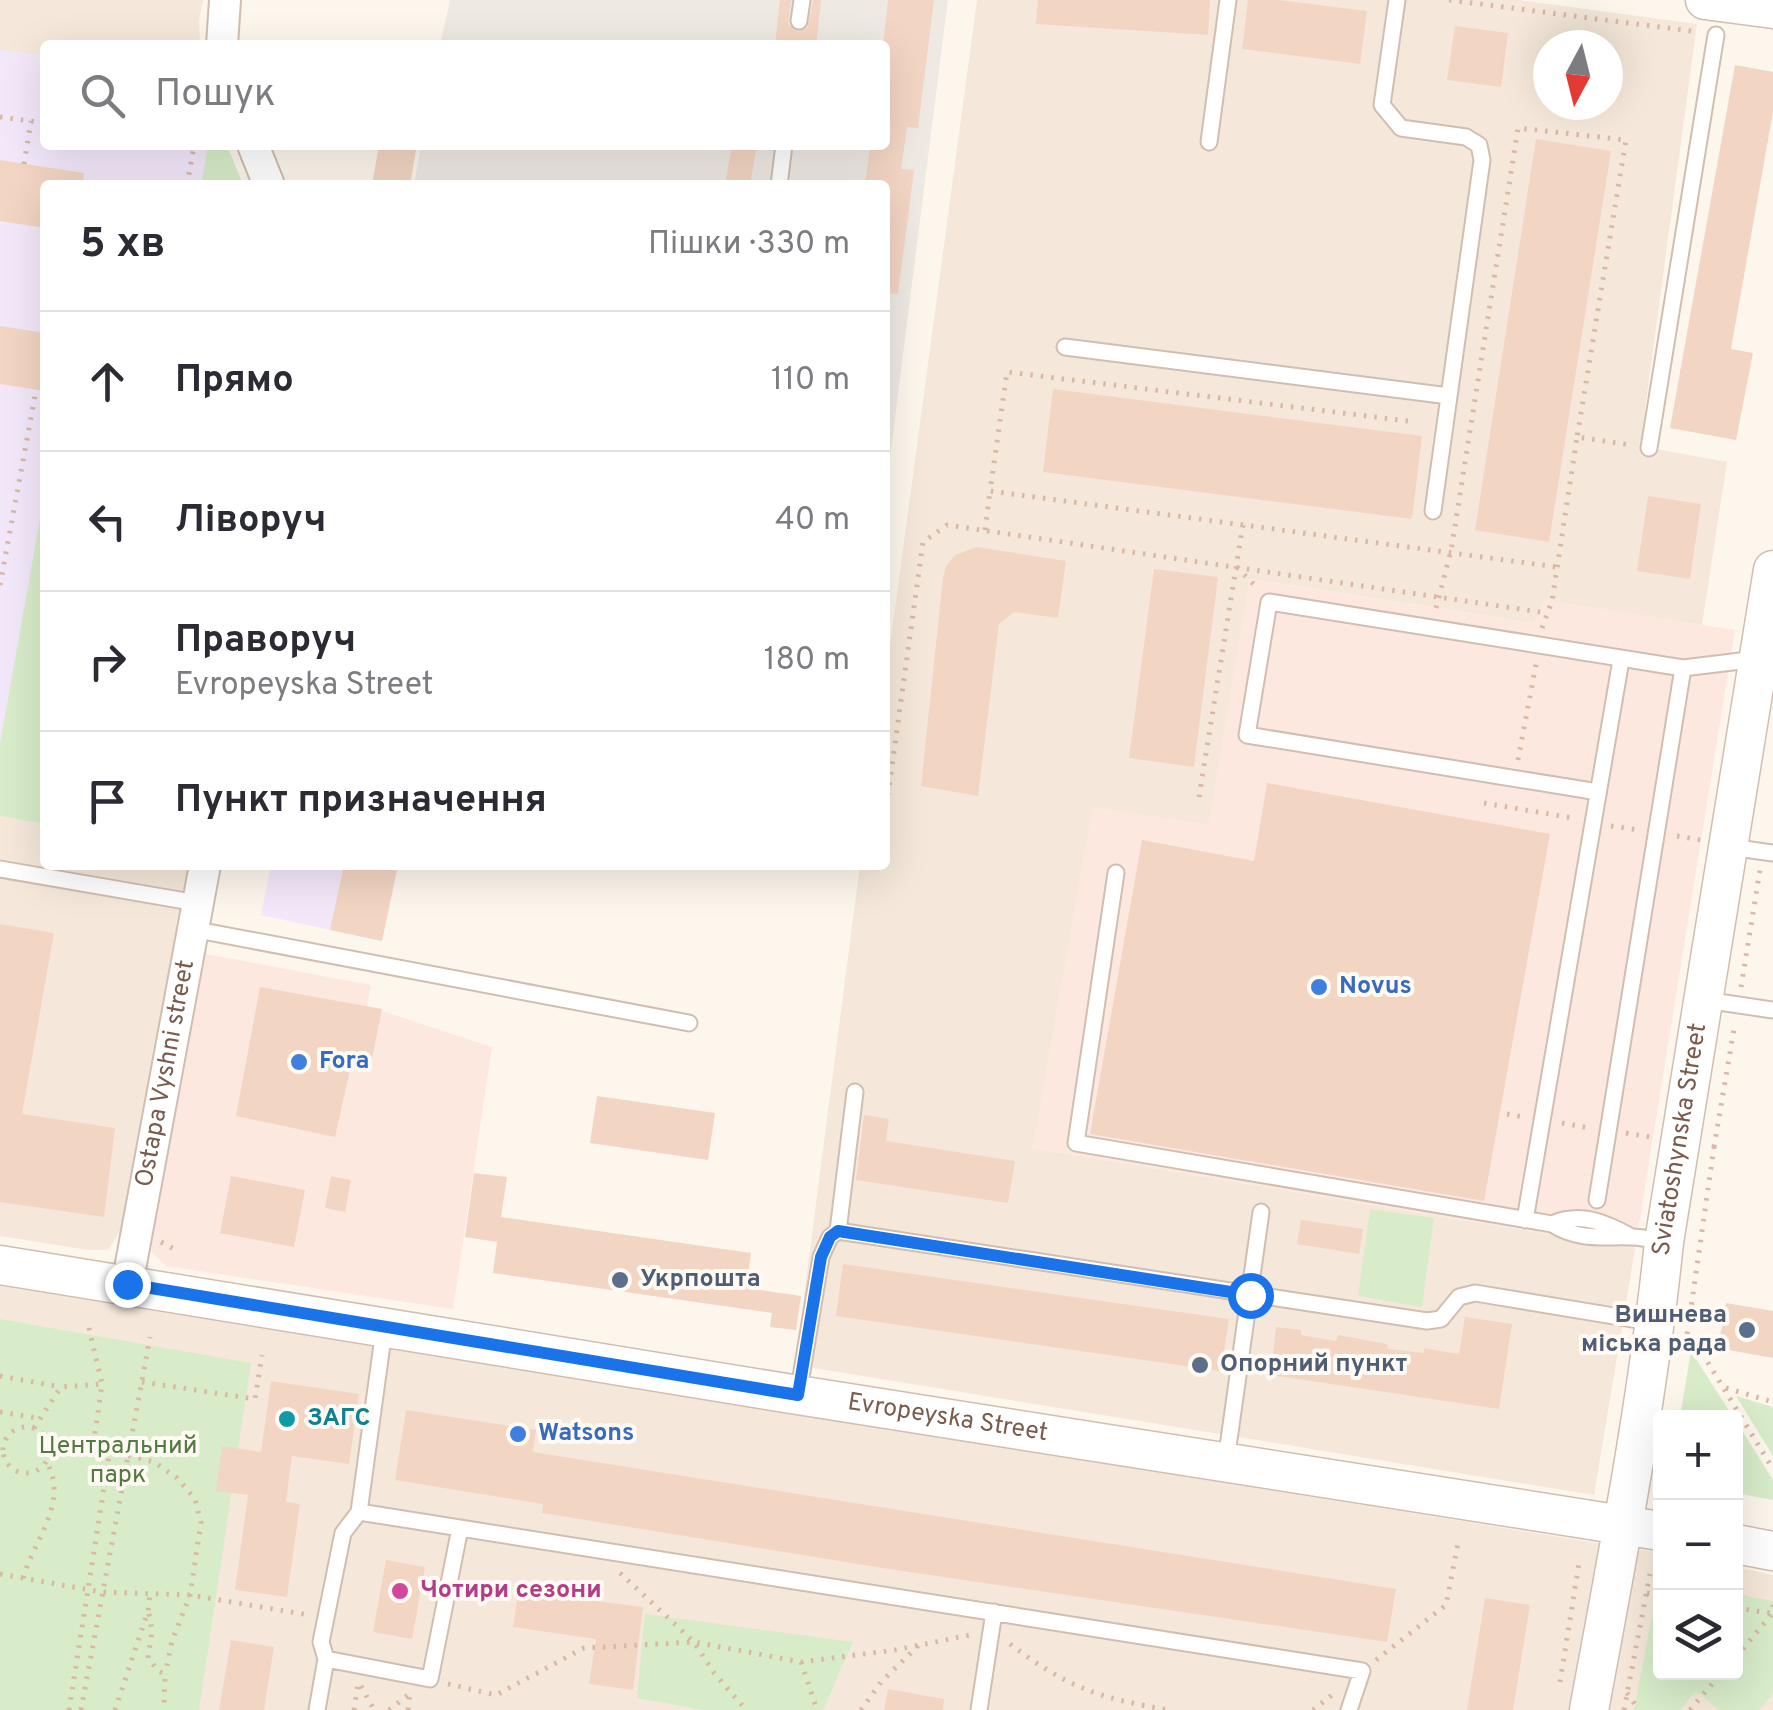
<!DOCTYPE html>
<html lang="uk">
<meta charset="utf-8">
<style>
body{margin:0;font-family:Overpass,sans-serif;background:#f7f7f7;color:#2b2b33}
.controls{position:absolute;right:30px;bottom:30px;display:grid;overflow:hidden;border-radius:10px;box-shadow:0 10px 40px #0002}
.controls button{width:90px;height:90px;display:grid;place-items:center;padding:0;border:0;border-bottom:2px solid #e1e1e2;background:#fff;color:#2b2b33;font:50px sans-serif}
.compass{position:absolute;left:1533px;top:30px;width:90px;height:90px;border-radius:50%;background:#fff;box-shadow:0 10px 40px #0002;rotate:187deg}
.stop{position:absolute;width:30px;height:30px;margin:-22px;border:8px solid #1a73e8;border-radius:50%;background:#fff}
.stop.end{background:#1a73e8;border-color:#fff;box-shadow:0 2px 10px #0008}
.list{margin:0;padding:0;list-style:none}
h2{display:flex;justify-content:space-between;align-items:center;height:130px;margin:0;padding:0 40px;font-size:42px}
h2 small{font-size:32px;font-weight:400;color:#7c7c81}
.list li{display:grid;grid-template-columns:65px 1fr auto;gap:30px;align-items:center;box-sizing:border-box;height:140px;padding:0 40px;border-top:2px solid #e1e1e2}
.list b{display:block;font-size:38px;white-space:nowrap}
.list p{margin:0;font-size:32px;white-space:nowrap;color:#7c7c81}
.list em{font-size:32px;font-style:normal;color:#7c7c81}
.icon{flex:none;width:55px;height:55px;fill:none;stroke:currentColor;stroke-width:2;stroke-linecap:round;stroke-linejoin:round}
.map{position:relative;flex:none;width:1773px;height:1710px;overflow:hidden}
.search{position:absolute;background:#fff;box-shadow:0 10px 40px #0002;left:40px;top:40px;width:850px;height:110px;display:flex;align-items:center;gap:25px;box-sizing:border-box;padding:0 35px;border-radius:10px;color:#7c7c81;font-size:38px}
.panel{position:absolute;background:#fff;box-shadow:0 10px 40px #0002;left:40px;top:180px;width:850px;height:690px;border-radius:10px}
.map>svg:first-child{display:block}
.residential{fill:#f5e8da;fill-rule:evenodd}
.commercial{fill:#fde8e0}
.industrial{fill:#efe9e4}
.education{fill:#f3e8fa}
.green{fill:#d8ecc9}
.building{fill:#f3d5c3}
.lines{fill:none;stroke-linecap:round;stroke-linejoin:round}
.service-casing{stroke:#d1beb0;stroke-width:19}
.minor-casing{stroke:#d1beb0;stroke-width:34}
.tertiary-casing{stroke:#d1beb0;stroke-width:41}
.path{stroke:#d9b8a5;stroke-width:5;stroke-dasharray:2.5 8;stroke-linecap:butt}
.service{stroke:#fff;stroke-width:15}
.minor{stroke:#fff;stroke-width:30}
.tertiary{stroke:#fff;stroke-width:38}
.route{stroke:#1a73e8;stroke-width:12}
.shop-dot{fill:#3f7fe0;stroke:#fffaf3;stroke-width:4}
.service-dot{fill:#5c6f8a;stroke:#fffaf3;stroke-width:4}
.culture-dot{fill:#0f9aa8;stroke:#fffaf3;stroke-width:4}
.hotel-dot{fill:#d1479c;stroke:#fffaf3;stroke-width:4}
.labels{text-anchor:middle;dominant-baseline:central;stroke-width:8;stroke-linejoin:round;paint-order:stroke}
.shop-label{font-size:25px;font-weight:bold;fill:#366cbe;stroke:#fffaf3;text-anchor:start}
.street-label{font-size:25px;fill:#7a5c4d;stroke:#fffaf3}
.service-label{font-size:25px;font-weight:bold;fill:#4e5e75;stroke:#fffaf3;text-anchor:start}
.culture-label{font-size:25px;font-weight:bold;fill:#0d838f;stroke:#fffaf3;text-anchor:start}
.park-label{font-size:25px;fill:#537a41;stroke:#fffaf3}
.hotel-label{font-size:25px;font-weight:bold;fill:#b23c85;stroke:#fffaf3;text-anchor:start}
</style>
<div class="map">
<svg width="1773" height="1710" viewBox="0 0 1773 1710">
<rect width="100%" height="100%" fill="#fdf6ec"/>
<path class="residential" d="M0 0H203L199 20 200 45H45V145H208L201 185H45V865H190L122 1228 108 1250H88L0 1236Z
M977 0H1519L1697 24 1640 446 1727 462 1702 625 1545 600 1534 623 1250 579 1209 825 1093 808 1033 1148 1635 1249 1594 1495 795 1365 860 865H885V683ZM1548 45H1608V105H1548Z
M0 1286 1660 1553V1672H1736V1567L1773 1575V1710H0Z"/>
<path class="commercial" d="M1249 579 1534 623 1545 600 1735 630 1635 1249 1033 1148 1093 807 1209 825Z
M201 953 371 985 367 1006 492 1047 453 1309 166 1266 150 1250Z"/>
<path class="industrial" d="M450 0H948L885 496V185H414L421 145H885V45H440Z"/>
<path class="education" d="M0 50 45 55V145H208L201 185H45V751L0 744Z
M271 865H398L382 941 261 915Z"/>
<path class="green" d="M208 145H227L243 185H201Z
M45 491V824L0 816V744Z
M1370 1209 1434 1218 1422 1307 1358 1296Z
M0 1319 251 1363 199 1710H0Z
M1691 1351 1733 1417H1680Z
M1736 1396 1773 1407V1456Z
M1736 1421 1773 1480V1500L1736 1493Z
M1659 1580 1660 1672H1736V1594L1773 1601V1693L1759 1710H1719L1696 1691 1680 1710H1634Z
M645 1614 853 1642 823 1710H704L637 1698Z"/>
<path class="building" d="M780 0H791L788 24 798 32 808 27 813 0H821L816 45H775Z
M888 0H934L918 128 907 127 901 169 914 170 898 294 885 293V185H865L870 145H885L883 45Z
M1038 0H1210L1208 35 1036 24Z
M1248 0H1279L1367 11 1360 64 1242 49Z
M1455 26 1508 33 1501 87 1447 80Z
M1735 65 1773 72V112L1731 349 1753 353 1736 440 1670 428Z
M1536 139 1611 151 1549 542 1475 530Z
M379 145H417L410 185H372Z
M732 145H757L750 185H725Z
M0 160 84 173 83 185H45V228L0 221Z
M0 326 45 333V391L0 384Z
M1053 389 1422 436 1412 519 1043 472Z
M1648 496 1701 504 1690 579 1637 571Z
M977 547 1066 561 1058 618 1014 612 999 624 978 796 921 786 943 578 946 566 955 555Z
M1154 569 1218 577 1194 767 1129 758Z
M1267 783 1550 834 1484 1201 1090 1134 1142 840 1254 861Z
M344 865H398L382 941 330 930Z
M0 924 54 933 22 1114 115 1128 104 1217 0 1202Z
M260 987 382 1009 371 1063 352 1061 335 1137 236 1116Z
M597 1096 715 1113 708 1160 590 1143Z
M864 1115 889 1119 886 1141 1015 1161 1008 1203 856 1180Z
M474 1173 507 1177 501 1217 751 1253 746 1288 801 1296 796 1330 770 1327 772 1313 493 1273 497 1242 465 1237Z
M231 1176 305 1190 294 1247 220 1233Z
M331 1176 351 1180 345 1212 325 1208Z
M1301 1220 1363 1229 1359 1254 1297 1244Z
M843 1264 1229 1319 1221 1371 836 1316Z
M1726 1303 1773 1311V1358L1718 1348Z
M1465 1317 1512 1324 1499 1409 1271 1375 1276 1327 1301 1330V1335L1336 1341 1338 1335 1387 1344 1388 1349 1424 1353V1348L1459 1354Z
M271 1381 359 1394 349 1464 292 1456 286 1502 300 1504 287 1597 235 1590 248 1495 216 1491 222 1446 261 1452Z
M406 1410 536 1430 533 1452 1396 1589 1387 1642 889 1569 542 1513 543 1504 395 1480Z
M386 1560 425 1567 412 1639 373 1632Z
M520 1582 581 1590 580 1599 643 1607 633 1690 589 1684 596 1639 513 1627Z
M1485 1598 1530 1605 1513 1710H1467Z
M231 1640 274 1647 264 1710H219Z
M888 1689 944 1699 943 1710H884Z"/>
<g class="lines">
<defs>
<path id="service" d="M1397 0 1382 105 1401 128 1466 137 1479 145 1482 160 1433 511
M799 21 802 0
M1209 142 1228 0
M779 185 784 145
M1065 347 1449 396
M1649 448 1716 35
M1598 792 1247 735 1269 602 1683 668 1757 659
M1730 847 1773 853
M0 869 197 903
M1116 873 1076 1143 1552 1224C1579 1241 1602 1236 1632 1237 1642 1237 1654 1240 1664 1242
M192 929 689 1023
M1705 1000 1773 1010
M1597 1200 1683 668
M1525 1220 1621 660
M1552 1224C1581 1211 1606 1223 1632 1237
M838 1231 855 1092
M798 1395 821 1257 830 1237 838 1231 1427 1321 1441 1319 1459 1297 1475 1293 1656 1323
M1226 1461 1261 1212
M359 1512 1362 1671 1349 1710
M326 1659 430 1679 460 1528
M317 1710 326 1659 321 1642 343 1533 359 1512 384 1330
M979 1710 994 1612"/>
<g id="minor">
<path d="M222 45 225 0"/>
<path d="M253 145 269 185"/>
<path id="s1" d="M127 1285 205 865"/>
</g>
<g id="tertiary">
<path d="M1705 0 1773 9"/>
<path id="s2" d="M0 1265 798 1395 1660 1531"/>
<path d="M1736 1544 1773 1551"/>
<path id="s3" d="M1589 1710C1618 1554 1648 1399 1664 1242L1773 570"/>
</g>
</defs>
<use href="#service" class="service-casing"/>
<use href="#minor" class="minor-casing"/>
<use href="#tertiary" class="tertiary-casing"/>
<path class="path" d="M1449 0 1699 32
M0 117 45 123
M24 164 31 121
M187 185 194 146 188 145
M1408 421 1007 372 990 491 1557 567
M985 530 990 491
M1237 567 1257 588
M0 585 35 396 45 398
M1436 608 1451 551 1518 128 1626 140 1577 437
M1542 628 1552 601 1577 437 1631 445
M1518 760 1536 664
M1199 797 1243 524
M1484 803 1573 818
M885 816 923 542 947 525 1547 613
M1611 826 1639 830
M1677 836 1701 840
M1741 987 1760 870
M1507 1114 1523 1117
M1562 1123 1590 1128
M1626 1133 1650 1137
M1714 1147 1735 1023
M161 1242 176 1250
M1690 1315 1714 1147 1711 1146
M89 1328 102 1384 93 1447 154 1462 177 1478 195 1499 201 1523 190 1595 172 1641 165 1674
M1687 1334 1688 1330 1773 1469
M0 1376 61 1387
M142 1382 255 1399 262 1355
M1726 1388 1773 1402
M0 1412 37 1418
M3 1450a23 23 0 1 1 46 0a23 23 0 1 1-46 0Z
M34 1428 61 1387 102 1384
M620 1573 694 1642 714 1673 746 1710
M0 1574 102 1592 190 1595 309 1615
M23 1578C34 1540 70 1501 46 1461
M1647 1593 1660 1595
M1736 1608 1770 1613
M149 1614 152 1631 148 1658 158 1671 165 1674 164 1710
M1010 1644C1068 1688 1099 1698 1169 1710
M1736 1657 1772 1614 1773 1604
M1376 1660 1446 1605 1458 1543
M801 1662 817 1710
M1560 1682 1579 1563
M448 1684 496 1695 584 1648 694 1642 801 1662 895 1650 970 1635
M361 1686 374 1710
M1627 1693 1639 1710
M69 1710 110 1450
M81 1710 150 1337
M115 1710 148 1611 150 1594
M354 1710 358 1683
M389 1710 408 1695
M408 1710 410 1693
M861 1710 881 1682 919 1645
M1313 1710 1332 1695
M1624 1710 1650 1574
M1690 1710 1722 1672"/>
<use href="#service" class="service"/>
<use href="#minor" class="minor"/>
<use href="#tertiary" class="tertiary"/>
</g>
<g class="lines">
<path class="route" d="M127 1284 798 1395 821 1257 830 1237 838 1231 1250 1295"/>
</g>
<g class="shop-dot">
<circle cx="1319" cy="987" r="10"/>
<circle cx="299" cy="1062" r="10"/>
<circle cx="518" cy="1434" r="10"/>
</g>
<g class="service-dot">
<circle cx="620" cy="1280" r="10"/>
<circle cx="1747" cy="1330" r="10"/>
<circle cx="1200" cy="1365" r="10"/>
</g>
<circle class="culture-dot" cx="287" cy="1419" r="10"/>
<circle class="hotel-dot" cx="400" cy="1591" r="10"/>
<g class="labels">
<g class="shop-label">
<text x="1339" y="987">Novus</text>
<text x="319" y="1062">Fora</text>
<text x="538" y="1434">Watsons</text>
</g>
<g class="street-label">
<text stroke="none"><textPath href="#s1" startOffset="215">Ostapa Vyshni street</textPath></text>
<text stroke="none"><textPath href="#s3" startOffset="578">Sviatoshynska Street</textPath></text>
<text stroke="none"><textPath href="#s2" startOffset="960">Evropeyska Street</textPath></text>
</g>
<g class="service-label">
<text x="640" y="1280">Укрпошта</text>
<text x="1727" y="1316" text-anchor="end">Вишнева<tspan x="1727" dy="29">міська рада</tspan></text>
<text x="1220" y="1365">Опорний пункт</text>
</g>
<g class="culture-label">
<text x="307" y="1419">ЗАГС</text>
</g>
<g class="park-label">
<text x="118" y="1447">Центральний<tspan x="118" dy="29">парк</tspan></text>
</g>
<g class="hotel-label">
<text x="420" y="1591">Чотири сезони</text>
</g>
</g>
</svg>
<div class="controls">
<button>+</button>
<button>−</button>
<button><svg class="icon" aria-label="layers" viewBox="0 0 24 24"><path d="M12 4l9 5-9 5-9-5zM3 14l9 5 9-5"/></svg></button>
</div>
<svg class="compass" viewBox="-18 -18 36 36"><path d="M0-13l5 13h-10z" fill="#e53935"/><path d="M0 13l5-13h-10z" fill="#7c7c81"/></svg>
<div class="stop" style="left:1250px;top:1295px"></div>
<div class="stop end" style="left:127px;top:1284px"></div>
<div class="search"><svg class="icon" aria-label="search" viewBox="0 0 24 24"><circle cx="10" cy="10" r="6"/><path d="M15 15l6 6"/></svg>Пошук</div>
<section class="panel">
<h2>5 хв<small>Пішки · 330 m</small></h2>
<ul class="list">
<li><svg class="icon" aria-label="ahead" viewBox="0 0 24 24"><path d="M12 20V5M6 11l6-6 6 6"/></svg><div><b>Прямо</b></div><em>110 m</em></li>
<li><svg class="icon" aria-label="left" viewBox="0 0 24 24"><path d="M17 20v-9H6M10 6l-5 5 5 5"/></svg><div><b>Ліворуч</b></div><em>40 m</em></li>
<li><svg class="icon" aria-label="right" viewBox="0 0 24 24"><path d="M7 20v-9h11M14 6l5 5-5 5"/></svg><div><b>Праворуч</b><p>Evropeyska Street</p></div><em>180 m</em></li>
<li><svg class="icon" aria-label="arrive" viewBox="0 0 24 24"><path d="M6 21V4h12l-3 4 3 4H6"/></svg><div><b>Пункт призначення</b></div></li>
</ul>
</section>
</div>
